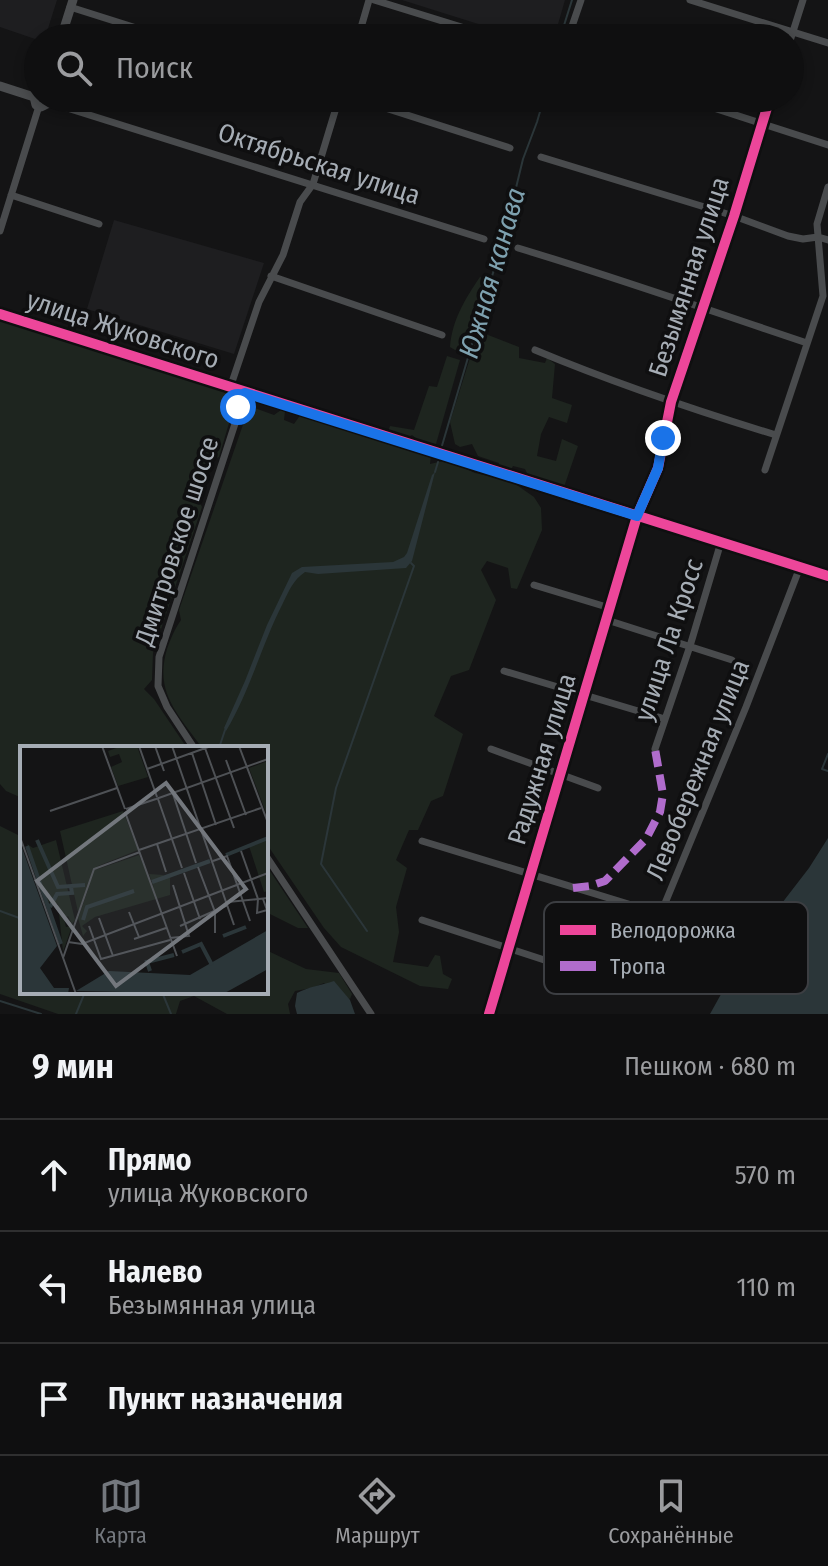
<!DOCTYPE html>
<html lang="ru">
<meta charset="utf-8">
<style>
body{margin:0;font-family:"Fira Sans Condensed",sans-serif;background:#1d1d1e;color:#f1f3f6}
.stop{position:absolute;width:24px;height:24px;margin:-18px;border:6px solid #1a73e8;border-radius:50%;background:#fff}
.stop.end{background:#1a73e8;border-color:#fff;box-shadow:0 2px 8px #0008}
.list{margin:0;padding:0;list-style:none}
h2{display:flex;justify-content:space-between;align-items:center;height:104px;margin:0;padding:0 32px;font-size:34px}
h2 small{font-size:26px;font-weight:400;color:#9b9c9f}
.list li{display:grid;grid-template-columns:52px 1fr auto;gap:24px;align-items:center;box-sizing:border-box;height:112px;padding:0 32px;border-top:2px solid #2f2f30}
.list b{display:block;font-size:30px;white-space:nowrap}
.list p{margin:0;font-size:26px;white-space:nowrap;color:#9b9c9f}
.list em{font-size:26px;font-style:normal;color:#9b9c9f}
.icon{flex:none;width:44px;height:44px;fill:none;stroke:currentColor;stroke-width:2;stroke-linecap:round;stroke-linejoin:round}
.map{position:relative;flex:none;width:828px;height:1014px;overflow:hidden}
.search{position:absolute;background:#0f0f10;box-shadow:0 4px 12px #0003;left:24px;right:24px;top:24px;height:88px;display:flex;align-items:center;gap:20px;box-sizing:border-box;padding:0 28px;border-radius:44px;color:#9b9c9f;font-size:30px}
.sheet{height:440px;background:#0f0f10}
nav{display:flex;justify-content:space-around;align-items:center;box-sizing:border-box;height:112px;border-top:2px solid #2f2f30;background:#0f0f10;font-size:22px;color:#9b9c9f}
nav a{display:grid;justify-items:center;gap:4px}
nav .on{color:#73777d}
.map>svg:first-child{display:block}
.built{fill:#1e1e20}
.green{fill:#1e251f}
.water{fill:#2b3639}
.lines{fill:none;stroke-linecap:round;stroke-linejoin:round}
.stream{stroke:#2b3639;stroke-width:2}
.minor{stroke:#494b4d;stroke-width:7}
.major{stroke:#4b4d4f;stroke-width:9}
.quiet{stroke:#b06ccc;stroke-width:8;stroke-dasharray:16 8;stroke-linecap:butt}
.cycleway-casing{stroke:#0f0f10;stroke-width:15}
.cycleway{stroke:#ed469a;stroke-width:10}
.route{stroke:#1a73e8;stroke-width:10}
.labels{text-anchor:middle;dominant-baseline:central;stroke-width:7;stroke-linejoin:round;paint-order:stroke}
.street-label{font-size:26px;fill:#a6adb5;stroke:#0f0f10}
.water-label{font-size:28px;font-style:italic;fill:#7ea1af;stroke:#0f0f10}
.inset-river{fill:none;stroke:#2b3639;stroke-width:4}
.inset-road{fill:none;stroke:#4e5155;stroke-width:2}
.view{fill:#73777d;fill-opacity:0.15;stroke:#73777d;stroke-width:4}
.inset-edge{fill:none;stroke:#a6adb5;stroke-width:4}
.key{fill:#0f0f10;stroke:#3c3e42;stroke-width:2}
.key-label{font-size:22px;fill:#a6adb5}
</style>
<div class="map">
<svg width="828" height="1014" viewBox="0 0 828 1014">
<rect width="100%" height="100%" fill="#141415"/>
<path class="built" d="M0 0H57L45 38H38V40L0 27Z
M402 0H565L554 38H523Z
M114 220 264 263 234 354 87 309Z"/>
<path class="green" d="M480 277 494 282 490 303 474 306 469 333 461 348 455 350 450 347C452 320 465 299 480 277Z
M0 317 216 387 227 394 232 413 219 457 208 462 198 499 202 507 153 653 152 680 144 689 154 699 187 748H22V798L6 791 0 784Z
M483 333 519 347V358L545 363 547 358 555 364 552 398 572 405 567 423 549 417 541 434 537 456 556 461 562 439 578 446 564 487 530 479 525 469 513 466 508 475 497 471 499 463 478 456 472 444 460 447 455 444 450 422 475 342Z
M447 356 460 360 436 444 422 443 412 435 406 438 387 435 390 426 414 430 429 386 437 387Z
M252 407 274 415 281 410 285 411 284 420 294 424 301 414 431 455 430 464 447 460 475 473 511 481 534 497 541 508 542 530 517 589 511 588 508 568 487 561 481 570 496 600 469 670 451 676 434 716 463 734 443 796 431 801 418 830H409L396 860 407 868 396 907 399 932 393 962 428 967 435 955 440 956 443 974 452 979 448 989 420 986 341 947 324 928 266 843V748H202C178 714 154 693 167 649 171 638 174 630 181 620L179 610 247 413Z
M0 826 22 837V992H266V950L306 969 339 973 352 994 350 999 338 995 324 983 312 988 295 991 288 1004 290 1014H227L194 996 180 1001 176 1014H58L0 994Z
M266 865 308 928H298L266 912Z"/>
<path class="water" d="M435 472 412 561 406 568 318 574 305 572C293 580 289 591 283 603 262 644 250 691 226 731L224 728 245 681 267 625 292 573 302 567 393 562 404 557 407 553 432 475Z
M828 838V1014H710L745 951 809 868Z
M334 981 350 1000 355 1014H297L295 1006 297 993C308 987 322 985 334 981Z"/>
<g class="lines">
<path class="stream" d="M560 38 572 0
M441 449 506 229 523 159 537 122 544 98
M435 472 438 462
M219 748 225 730
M828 754 822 769 828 771
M0 911 22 919
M367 931 321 864 336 788 414 566 411 563
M162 992 171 1014
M0 1001 41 1014
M76 1014 85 992"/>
<path class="minor" d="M374 0 497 38
M690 0 828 43
M70 7 168 38
M358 38 369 0
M568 38 581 0
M790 41 803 0
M354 98 510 148
M683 98 828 145
M48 102 484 239
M541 157 734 216 788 236 803 239 818 237 828 240
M11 195 99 224
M0 231 39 106
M518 248C615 277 711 311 807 343
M271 276 442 335
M0 314 828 576
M535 350C614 383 694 410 776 435
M230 388 259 302 283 255 300 202 313 184 339 98
M765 470 823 296 817 224 828 187
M534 585 610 608
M607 620 732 660
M504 671 665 719
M194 748 167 707 158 686 159 657 245 393
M491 749 598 788
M655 749 690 646 721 542
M422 841 661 914
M266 856 371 1014
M422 920 630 988 746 707 800 567
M489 1014 637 516 658 468 671 402 734 216 770 98"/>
<path class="major" d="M61 38 73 0
M0 86 34 97
M34 97 36 105 41 107 47 104 48 98"/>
<path class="quiet" d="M573 888 590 886 605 881 646 839 660 812 663 794 655 749"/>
<defs>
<path id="cycleway" d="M0 314 828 576
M489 1014 637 516 658 468 671 402 734 216 770 98"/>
</defs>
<use href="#cycleway" class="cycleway-casing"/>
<use href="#cycleway" class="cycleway"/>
</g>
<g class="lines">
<path class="route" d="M238 407 239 413 245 393 637 516 658 468 663 438"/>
</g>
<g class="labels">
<g class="street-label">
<text transform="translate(319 164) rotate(18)">Октябрьская улица</text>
<text transform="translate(689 277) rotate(-72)">Безымянная улица</text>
<text transform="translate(123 330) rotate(18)">улица Жуковского</text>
<text transform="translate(177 541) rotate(-72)">Дмитровское шоссе</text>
<text transform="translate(669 640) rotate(-72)">улица Ла Кросс</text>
<text transform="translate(542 759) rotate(-73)">Радужная улица</text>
<text transform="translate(698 770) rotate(-68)">Левобережная улица</text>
</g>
<g class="water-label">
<text transform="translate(492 273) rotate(-74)">Южная канава</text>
</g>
</g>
<g transform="translate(20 746)">
<rect width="248" height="248" fill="#141415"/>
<path d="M102 0H117L128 31 98 40 91 21 102 16 99 8 90 11 88 5ZM248 15V72L229 22ZM103 65 118 104 78 120 58 166 40 85ZM248 93V145L244 146 229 100ZM36 94 55 174 52 178 48 170 44 173 46 181 52 180 43 206 38 158 27 156 7 98 13 102ZM119 109 134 142 129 128 144 129 138 134 150 131V149L75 171 62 180 67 185 63 190 58 172 75 124Z" fill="#1e251f"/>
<path d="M0 96 37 200 20 222 34 242H49L48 248H0ZM248 184V223L203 248 56 245 89 225 170 229Z" fill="#2b3639"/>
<path class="inset-river" d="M17 94 38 141 65 139M7 100 41 198M206 109 248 92M132 136 190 115M30 161 37 148 52 147 51 141M63 174 67 161 114 145M203 190 226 181M162 206 181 198 192 219M130 225 127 216 154 209"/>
<path class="inset-road" d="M82 0 105 63M119 0 137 51M135 0 144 25M152 0 214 179M219 0 248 77M185 2 214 82M172 7 196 79M206 14 226 69M127 23 191 0M153 48 176 117M136 53 248 13M138 53 162 122M106 63 136 53M30 65 97 42M105 66 157 210M0 91 56 248M137 98 146 126M119 104 241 62M221 105 238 153 237 167 247 164 243 153M193 115 207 110 230 175M178 121 195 166V187M164 127 180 173M208 156 248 152M109 166 119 191M79 172 93 210M69 180 81 213 150 194M160 180 208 159M150 192 169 190 153 139M114 193 146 182M48 196 62 198 248 127M43 212 74 123 120 106"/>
<path class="view" d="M146 37 226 143 96 240 17 135Z"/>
<rect width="248" height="248" class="inset-edge"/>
</g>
<rect x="544" y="902" width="264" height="92" rx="12" class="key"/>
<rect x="560" y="925" width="36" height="10" fill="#ed469a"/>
<rect x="560" y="961" width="36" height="10" fill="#b06ccc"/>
<g class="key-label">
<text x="610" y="938">Велодорожка</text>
<text x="610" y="974">Тропа</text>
</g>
</svg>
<div class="stop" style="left:238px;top:407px"></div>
<div class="stop end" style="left:663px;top:438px"></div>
<div class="search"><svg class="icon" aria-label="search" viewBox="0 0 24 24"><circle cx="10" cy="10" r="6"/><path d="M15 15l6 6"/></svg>Поиск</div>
</div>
<section class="sheet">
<h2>9 мин<small>Пешком · 680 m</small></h2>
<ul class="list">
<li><svg class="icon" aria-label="ahead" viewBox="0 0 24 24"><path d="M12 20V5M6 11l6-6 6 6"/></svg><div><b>Прямо</b><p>улица Жуковского</p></div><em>570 m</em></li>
<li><svg class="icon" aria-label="left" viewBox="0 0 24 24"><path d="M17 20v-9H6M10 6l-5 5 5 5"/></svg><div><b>Налево</b><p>Безымянная улица</p></div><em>110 m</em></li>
<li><svg class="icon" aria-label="arrive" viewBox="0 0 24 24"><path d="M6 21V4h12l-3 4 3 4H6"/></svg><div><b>Пункт назначения</b></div></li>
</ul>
</section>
<nav>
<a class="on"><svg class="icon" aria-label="map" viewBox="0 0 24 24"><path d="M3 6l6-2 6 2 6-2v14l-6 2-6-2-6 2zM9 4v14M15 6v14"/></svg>Карта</a>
<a><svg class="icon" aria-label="directions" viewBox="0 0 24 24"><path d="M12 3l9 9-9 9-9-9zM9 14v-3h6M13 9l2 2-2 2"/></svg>Маршрут</a>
<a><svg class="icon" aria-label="saved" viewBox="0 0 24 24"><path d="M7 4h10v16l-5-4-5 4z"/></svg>Сохранённые</a>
</nav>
